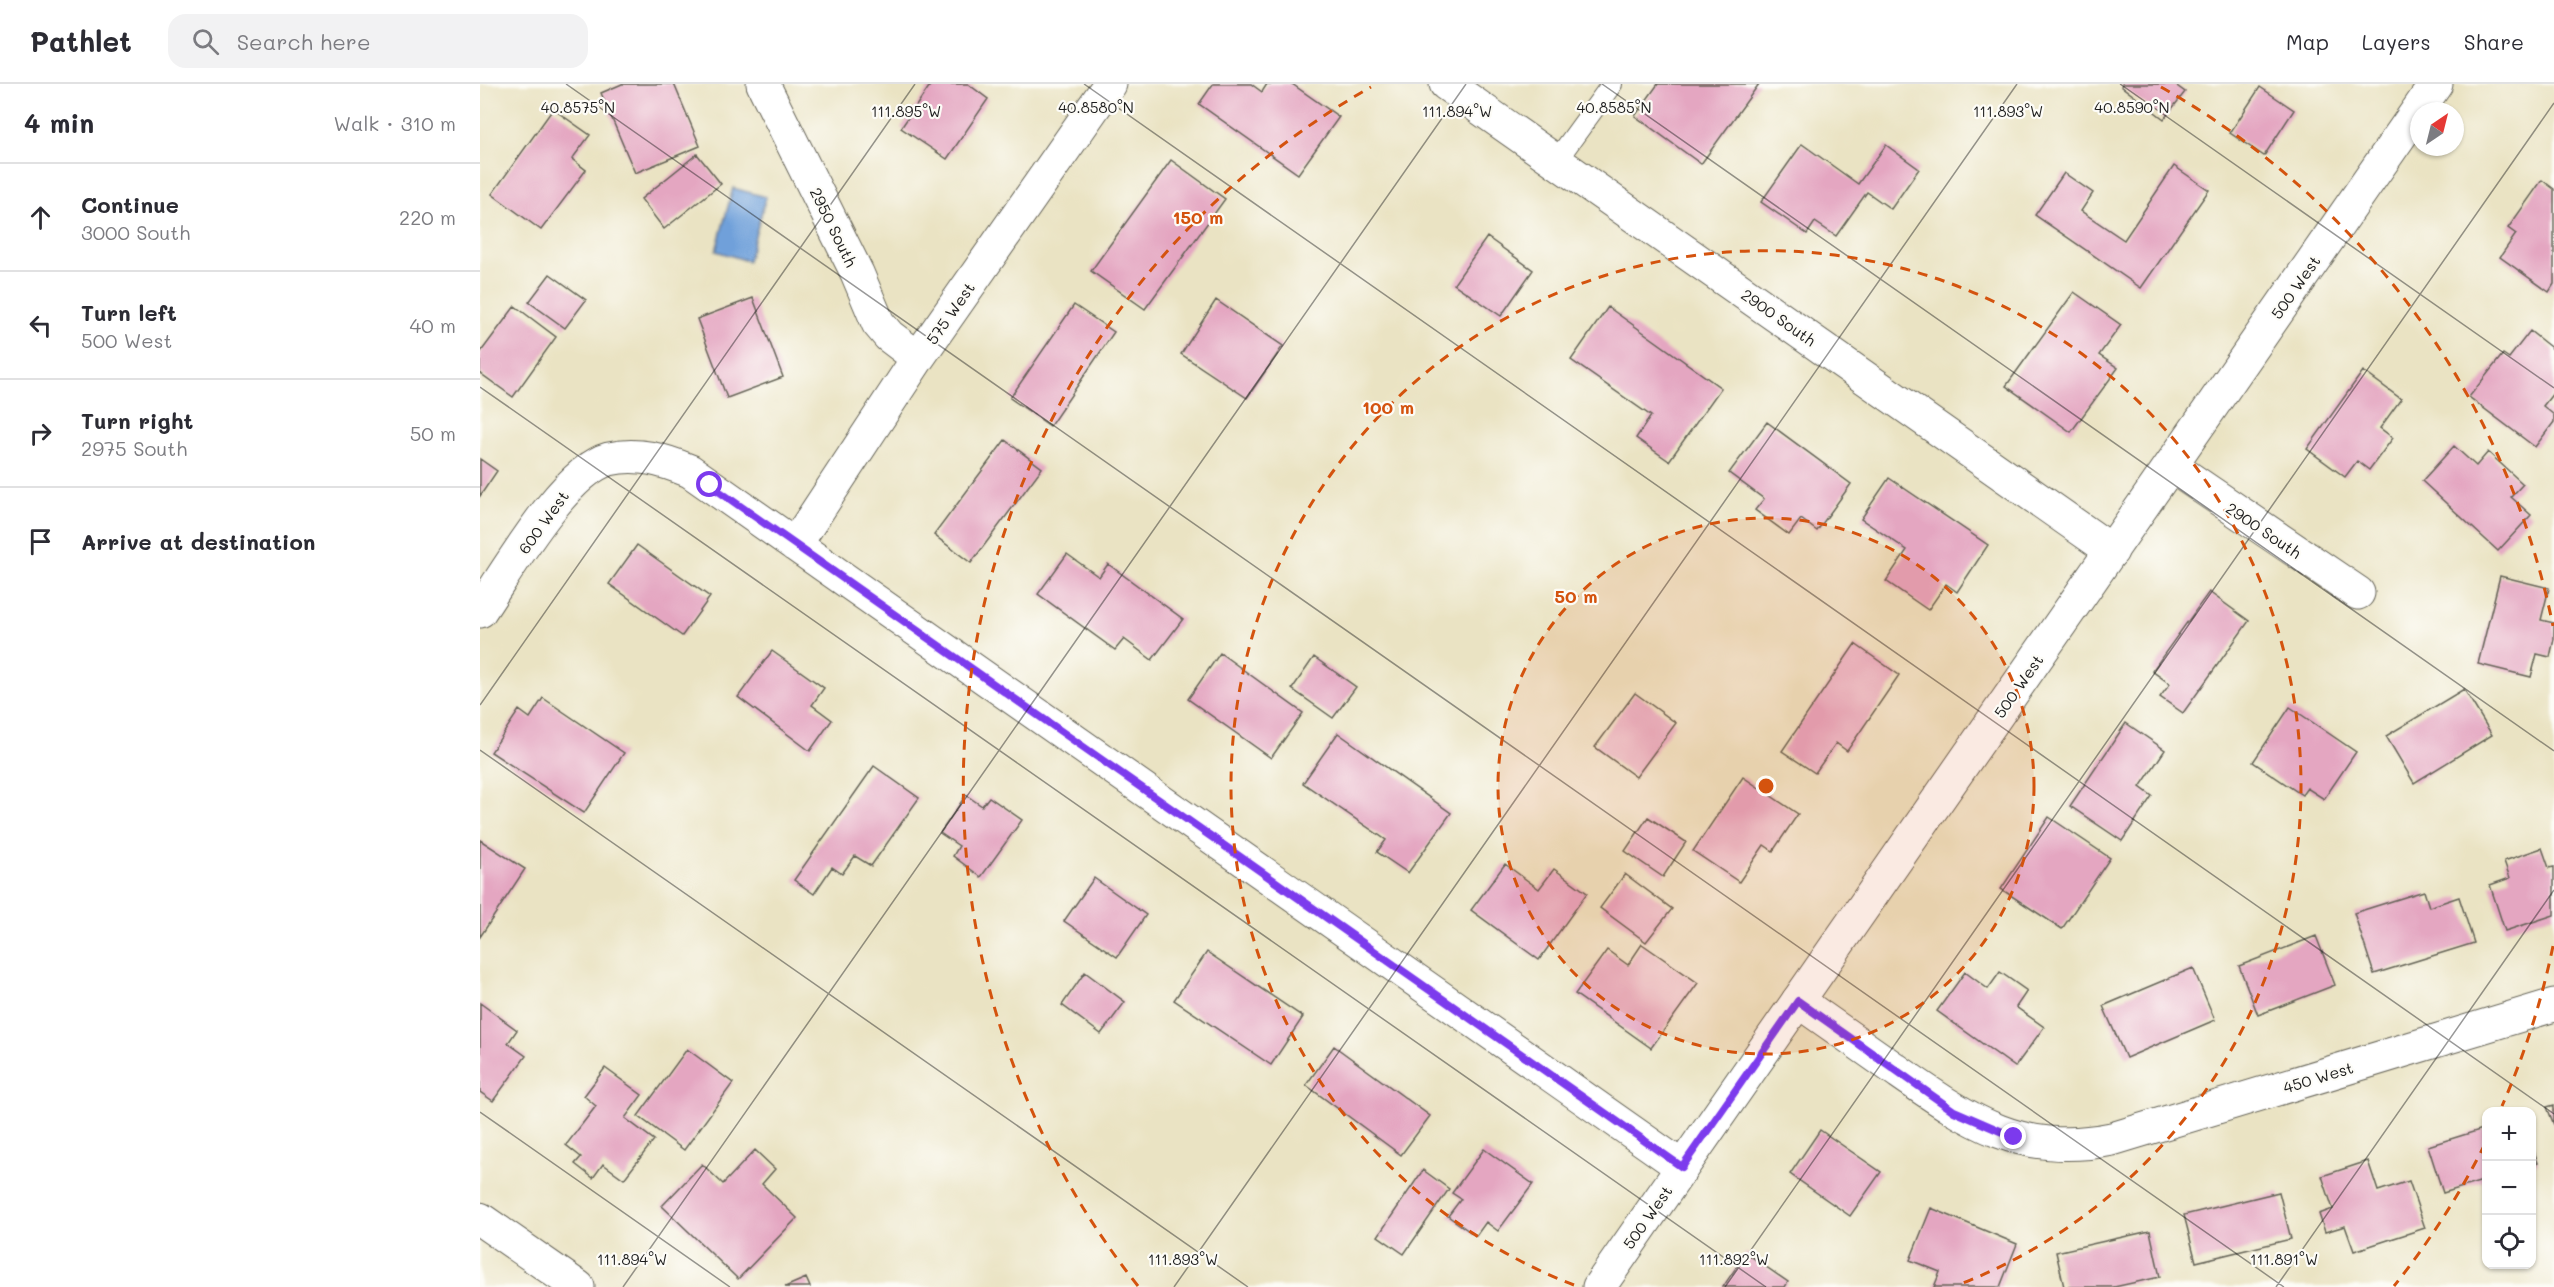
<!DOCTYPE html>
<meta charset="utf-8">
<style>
body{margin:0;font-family:Mali,sans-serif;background:#f2f2f3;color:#2b2b33}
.controls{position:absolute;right:18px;bottom:18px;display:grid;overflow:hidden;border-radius:12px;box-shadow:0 2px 4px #0004}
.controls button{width:54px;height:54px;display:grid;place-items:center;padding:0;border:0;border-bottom:2px solid #e1e1e2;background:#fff;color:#2b2b33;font:30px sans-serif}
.compass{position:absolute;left:1930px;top:18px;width:54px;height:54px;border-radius:50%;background:#fff;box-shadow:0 2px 4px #0004;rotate:35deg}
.stop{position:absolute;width:18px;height:18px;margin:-14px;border:4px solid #7c3aed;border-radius:50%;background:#fff}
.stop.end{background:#7c3aed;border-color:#fff;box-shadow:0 2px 6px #0008}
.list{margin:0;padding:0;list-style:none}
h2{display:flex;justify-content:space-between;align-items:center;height:78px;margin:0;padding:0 24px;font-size:26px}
h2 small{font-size:20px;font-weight:400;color:#7c7c81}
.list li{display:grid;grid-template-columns:39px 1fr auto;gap:18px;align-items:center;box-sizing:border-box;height:108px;padding:0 24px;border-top:2px solid #e1e1e2}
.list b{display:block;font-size:22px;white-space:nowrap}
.list p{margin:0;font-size:20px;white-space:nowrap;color:#7c7c81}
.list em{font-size:20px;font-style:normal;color:#7c7c81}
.icon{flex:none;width:33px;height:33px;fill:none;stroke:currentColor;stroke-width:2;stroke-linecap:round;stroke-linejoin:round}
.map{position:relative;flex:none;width:2074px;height:1203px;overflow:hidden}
header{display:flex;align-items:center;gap:36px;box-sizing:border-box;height:84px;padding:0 30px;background:#fff;border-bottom:2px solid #e1e1e2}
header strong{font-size:28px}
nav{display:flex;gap:33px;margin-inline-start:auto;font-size:21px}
.search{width:420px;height:54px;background:#f2f2f3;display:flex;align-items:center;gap:15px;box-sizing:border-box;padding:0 21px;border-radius:18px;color:#7c7c81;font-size:22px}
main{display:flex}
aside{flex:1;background:#fff}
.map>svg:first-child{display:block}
.water{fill:#70a0da;stroke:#465e7b;stroke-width:1.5}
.building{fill:#e4a6c1}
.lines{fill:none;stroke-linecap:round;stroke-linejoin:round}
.service-casing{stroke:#646256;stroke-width:22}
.minor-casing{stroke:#646256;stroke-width:35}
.tertiary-casing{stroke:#646256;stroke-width:35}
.service{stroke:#fff;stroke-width:20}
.minor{stroke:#fff;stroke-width:33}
.tertiary{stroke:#fff;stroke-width:33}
.route{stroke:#7c3aed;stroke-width:8}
.ticks{fill:none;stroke:#1c1c1c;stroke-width:1.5;stroke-opacity:0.45}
.ring{fill:none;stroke:#d4530e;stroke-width:3;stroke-dasharray:10 8}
.labels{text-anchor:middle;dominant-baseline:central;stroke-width:4.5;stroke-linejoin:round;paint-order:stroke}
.street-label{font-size:16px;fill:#1c1c1c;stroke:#fdfcf7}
.ticks-label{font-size:15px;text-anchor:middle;fill:#1c1c1c;stroke:#fdfcf7;stroke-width:4.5;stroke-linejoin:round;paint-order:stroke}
.centre{fill:#d4530e;stroke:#fdfcf7;stroke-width:3}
.ring-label{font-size:18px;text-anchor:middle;font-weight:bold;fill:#d4530e;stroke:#fdfcf7;stroke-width:4.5;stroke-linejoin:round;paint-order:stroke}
</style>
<header>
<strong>Pathlet</strong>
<div class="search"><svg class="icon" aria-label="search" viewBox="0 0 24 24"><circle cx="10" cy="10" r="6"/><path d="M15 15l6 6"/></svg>Search here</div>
<nav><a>Map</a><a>Layers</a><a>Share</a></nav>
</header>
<main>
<aside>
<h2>4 min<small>Walk · 310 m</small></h2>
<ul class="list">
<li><svg class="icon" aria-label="ahead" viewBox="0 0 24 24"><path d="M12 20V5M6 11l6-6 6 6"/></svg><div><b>Continue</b><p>3000 South</p></div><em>220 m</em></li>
<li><svg class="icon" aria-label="left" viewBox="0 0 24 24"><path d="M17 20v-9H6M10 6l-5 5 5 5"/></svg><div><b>Turn left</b><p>500 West</p></div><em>40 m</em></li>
<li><svg class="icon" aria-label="right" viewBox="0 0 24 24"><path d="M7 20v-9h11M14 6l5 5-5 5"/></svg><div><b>Turn right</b><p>2975 South</p></div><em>50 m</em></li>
<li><svg class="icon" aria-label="arrive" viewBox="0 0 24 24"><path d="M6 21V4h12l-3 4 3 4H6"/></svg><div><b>Arrive at destination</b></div></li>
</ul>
</aside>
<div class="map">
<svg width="2074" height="1203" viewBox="0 0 2074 1203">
<rect width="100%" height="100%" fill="#fdfcf7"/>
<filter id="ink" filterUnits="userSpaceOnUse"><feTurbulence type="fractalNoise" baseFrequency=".0167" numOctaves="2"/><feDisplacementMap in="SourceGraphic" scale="12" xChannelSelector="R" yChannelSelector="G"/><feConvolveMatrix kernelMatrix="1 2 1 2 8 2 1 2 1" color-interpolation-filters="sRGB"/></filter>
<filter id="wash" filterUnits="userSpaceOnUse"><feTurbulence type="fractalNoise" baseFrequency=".008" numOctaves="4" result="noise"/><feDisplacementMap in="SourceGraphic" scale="24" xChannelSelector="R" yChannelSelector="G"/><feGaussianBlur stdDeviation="1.35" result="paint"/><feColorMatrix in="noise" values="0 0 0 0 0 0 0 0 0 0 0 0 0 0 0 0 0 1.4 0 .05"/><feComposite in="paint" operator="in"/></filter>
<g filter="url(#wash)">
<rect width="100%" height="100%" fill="#eae3c3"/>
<path class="water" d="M253 104 286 113 268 177 236 167Z"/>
<g id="blocks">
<path class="building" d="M142 0H194L220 62 155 89 121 9Z
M451 0H488L508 15 467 75 421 44Z
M733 0H771L782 8 787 0H812L859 33 818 90 719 20Z
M1178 0H1279L1221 80 1155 32Z
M1642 0H1694L1705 8 1684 35 1641 2Z
M1780 3 1814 26 1784 72 1750 49Z
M73 25 110 51 92 75 106 86 61 146 12 110Z
M1322 60 1378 100 1406 61 1439 85 1411 125 1387 108 1356 152 1335 138 1327 150 1281 118Z
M217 70 241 100 184 145 161 115Z
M691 76 745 115 665 225 611 187Z
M1694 82 1729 106 1661 204 1555 131 1584 89 1613 109 1601 127 1644 156Z
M2062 96 2074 105V200L2069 208 2020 173 2036 150 2028 144Z
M1007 153 1053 186 1021 232 974 200Z
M70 190 106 216 85 244 49 218Z
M1594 208 1641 241 1619 271 1638 284 1591 348 1526 302Z
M273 214 303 293 247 314 217 235Z
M736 216 803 262 767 314 701 270Z
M594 221 634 248 570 342 530 314Z
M35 222 76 253 33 313 0 289V269Z
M1128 223 1241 304 1189 377 1156 354 1171 332 1091 276Z
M2050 247 2074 266V308L2063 322 2074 331V338L2055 363 1989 313 2023 270 2029 274Z
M1883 287 1921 315 1900 344 1913 354 1889 386 1877 377 1865 393 1827 365Z
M1287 338 1371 400 1337 447 1321 435 1309 451 1275 426 1284 415 1249 389Z
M525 356 562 384 491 479 454 451Z
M1974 362 1996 382 2008 368 2043 400 2031 413 2051 431 2018 467 1942 397Z
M0 375 17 387 0 412Z
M1409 394 1508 461 1477 508 1466 500 1448 526 1406 497 1427 466 1381 435Z
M157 461 230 513 202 552 129 500Z
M587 470 619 493 628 480 703 535 672 576 644 555 635 566 558 510Z
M2020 492 2069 504 2061 536 2074 539V555L2070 573 2057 570 2051 593 1998 580Z
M1729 508 1769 537 1703 629 1680 613 1690 600 1672 587Z
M1375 560 1419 591 1367 667 1356 659 1335 689 1302 667Z
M292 567 344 604 332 621 352 636 330 667 258 613Z
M740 569 823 629 791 674 708 615Z
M834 573 876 603 853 634 812 605Z
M1984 605 2012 651 1934 699 1906 652Z
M1155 609 1196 639 1156 693 1115 663Z
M63 614 144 669 104 729 11 668 39 626 50 634Z
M1810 623 1876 668 1844 715 1827 704 1822 711 1773 678Z
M1646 639 1685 666 1660 703 1672 712 1642 757 1590 722Z
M858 649 971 729 928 789 897 768 906 756 823 699Z
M394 682 439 714 391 782 375 772 362 790 352 783 334 810 314 796Z
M1263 693 1318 730 1293 767 1284 761 1259 798 1213 767Z
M486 711 502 722 509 713 542 736 501 793 473 772 479 762 460 749Z
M1168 733 1206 758 1183 793 1145 767Z
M1569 733 1630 774 1582 845 1521 805Z
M0 756 45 785 0 853Z
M2062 764 2069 784 2074 783V831L2025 847 2010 801 2030 794 2024 777Z
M1025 780 1059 805 1074 785 1107 809 1059 876 991 826Z
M1145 790 1192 825 1166 858 1120 824Z
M614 794 666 831 637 873 584 837Z
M1944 807 1949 823 1979 813 1994 859 1894 890 1874 829Z
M1836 852 1855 901 1778 931 1759 882Z
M1162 860 1218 899 1171 964 1095 910 1127 866 1148 881Z
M727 868 823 933 791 981 694 916Z
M1713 884 1735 936 1646 974 1623 922Z
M605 888 645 918 621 950 582 921Z
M1485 888 1508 905 1520 888 1547 907 1536 923 1564 943 1535 983 1457 927Z
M0 919 37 946 28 959 46 972 13 1017 0 1008Z
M854 962 950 1032 921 1071 826 1001Z
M207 965 253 999 204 1066 158 1032Z
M125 984 162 1011 145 1034 174 1056 144 1095 123 1080 113 1094 95 1080 101 1073 86 1061 116 1022 104 1012Z
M2074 1021V1041L2067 1023Z
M2006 1044V1096L1963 1109 1948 1062Z
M1340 1046 1401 1088 1370 1132 1310 1090Z
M2052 1061 2058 1079 2052 1081Z
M1004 1065 1053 1100 1018 1147 1006 1138 996 1152 968 1132 981 1115 972 1109Z
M275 1066 295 1085 282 1100 317 1134 258 1195 182 1122 222 1080 243 1100Z
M1888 1077 1898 1107 1929 1097 1945 1144 1874 1167 1865 1142 1845 1148 1839 1130 1853 1125 1842 1092Z
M943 1086 969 1105 924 1170 898 1152Z
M1799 1108 1811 1155 1716 1178 1704 1131Z
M1451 1124 1537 1160 1520 1203H1454L1460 1188 1430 1176Z
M1670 1147 1680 1193 1634 1203H1584L1576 1168Z
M1266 1169 1308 1198 1305 1203H1243Z
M326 1194 330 1203H305Z"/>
</g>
</g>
<g filter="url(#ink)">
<use href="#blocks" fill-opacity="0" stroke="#646256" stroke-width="1.5"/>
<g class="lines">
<defs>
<path id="service" d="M1076 77 1132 0"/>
<path id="minor" d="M283 0 377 189 398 239 409 252 438 274
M966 0 1632 467
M1691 382 1878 509
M315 461 438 274 630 0
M0 527C27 488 84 387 129 375 158 368 183 376 210 387L1202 1083
M1318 917C1352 941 1385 964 1419 988 1491 1038 1541 1073 1632 1055L2074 921
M0 1135 98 1203"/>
<path id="tertiary" d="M1119 1203 1956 0"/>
</defs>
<use href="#service" class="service-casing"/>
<use href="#minor" class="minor-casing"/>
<use href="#tertiary" class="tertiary-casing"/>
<use href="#service" class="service"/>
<use href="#minor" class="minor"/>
<use href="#tertiary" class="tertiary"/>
</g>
</g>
<g class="lines" filter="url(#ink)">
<path class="route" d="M230 401 1202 1083 1318 917 1474 1027 1534 1053"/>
</g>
<path class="ticks" d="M86 0 1804 1203M604 0 2074 1030M1122 0 2074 667M1640 0 2074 304M0 303 1286 1203M0 621 435 0M0 666 768 1203M0 1028 250 1203M143 1203 986 0M694 1203 1537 0M1245 1203 2074 19M1796 1203 2074 806"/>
<circle cx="1286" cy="702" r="268" fill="#d4530e" fill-opacity=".12"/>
<g class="ring">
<circle cx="1286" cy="702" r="268"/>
<path d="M1094 1201A535 535 0 1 1 1478 1201"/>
<path d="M2073 862A803 803 0 0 1 2022 1022M2005 1060A803 803 0 0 1 1914 1202M658 1202A803 803 0 0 1 891 3M1681 3A803 803 0 0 1 2073 542"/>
</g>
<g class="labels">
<g class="street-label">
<text transform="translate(354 143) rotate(64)">2950 South</text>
<text transform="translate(1815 203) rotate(-55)">500 West</text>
<text transform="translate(470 229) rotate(-55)">575 West</text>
<text transform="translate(1299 233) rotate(35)">2900 South</text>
<text transform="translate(63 438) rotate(-54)">600 West</text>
<text transform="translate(1784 446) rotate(34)">2900 South</text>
<text transform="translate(1538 602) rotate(-55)">500 West</text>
<text transform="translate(1838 993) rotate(-17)">450 West</text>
<text transform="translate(1167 1133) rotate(-55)">500 West</text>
</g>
</g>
<g class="ticks-label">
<text x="98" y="29">40.8575°N</text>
<text x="616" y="29">40.8580°N</text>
<text x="1134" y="29">40.8585°N</text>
<text x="1652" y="29">40.8590°N</text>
<text x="426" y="33">111.895°W</text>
<text x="977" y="33">111.894°W</text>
<text x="1528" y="33">111.893°W</text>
<text x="152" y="1181">111.894°W</text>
<text x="703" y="1181">111.893°W</text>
<text x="1254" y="1181">111.892°W</text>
<text x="1804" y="1181">111.891°W</text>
</g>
<circle cx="1286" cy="702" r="9" class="centre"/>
<g class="ring-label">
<text x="718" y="140">150 m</text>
<text x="908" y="330">100 m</text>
<text x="1096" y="519">50 m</text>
</g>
</svg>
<div class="controls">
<button>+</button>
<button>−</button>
<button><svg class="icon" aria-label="locate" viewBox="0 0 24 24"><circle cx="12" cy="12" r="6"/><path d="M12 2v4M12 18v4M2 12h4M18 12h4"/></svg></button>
</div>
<svg class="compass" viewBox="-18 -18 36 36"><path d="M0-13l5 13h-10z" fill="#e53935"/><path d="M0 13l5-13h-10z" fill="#7c7c81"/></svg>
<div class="stop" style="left:230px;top:401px"></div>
<div class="stop end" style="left:1534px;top:1053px"></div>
</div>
</main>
